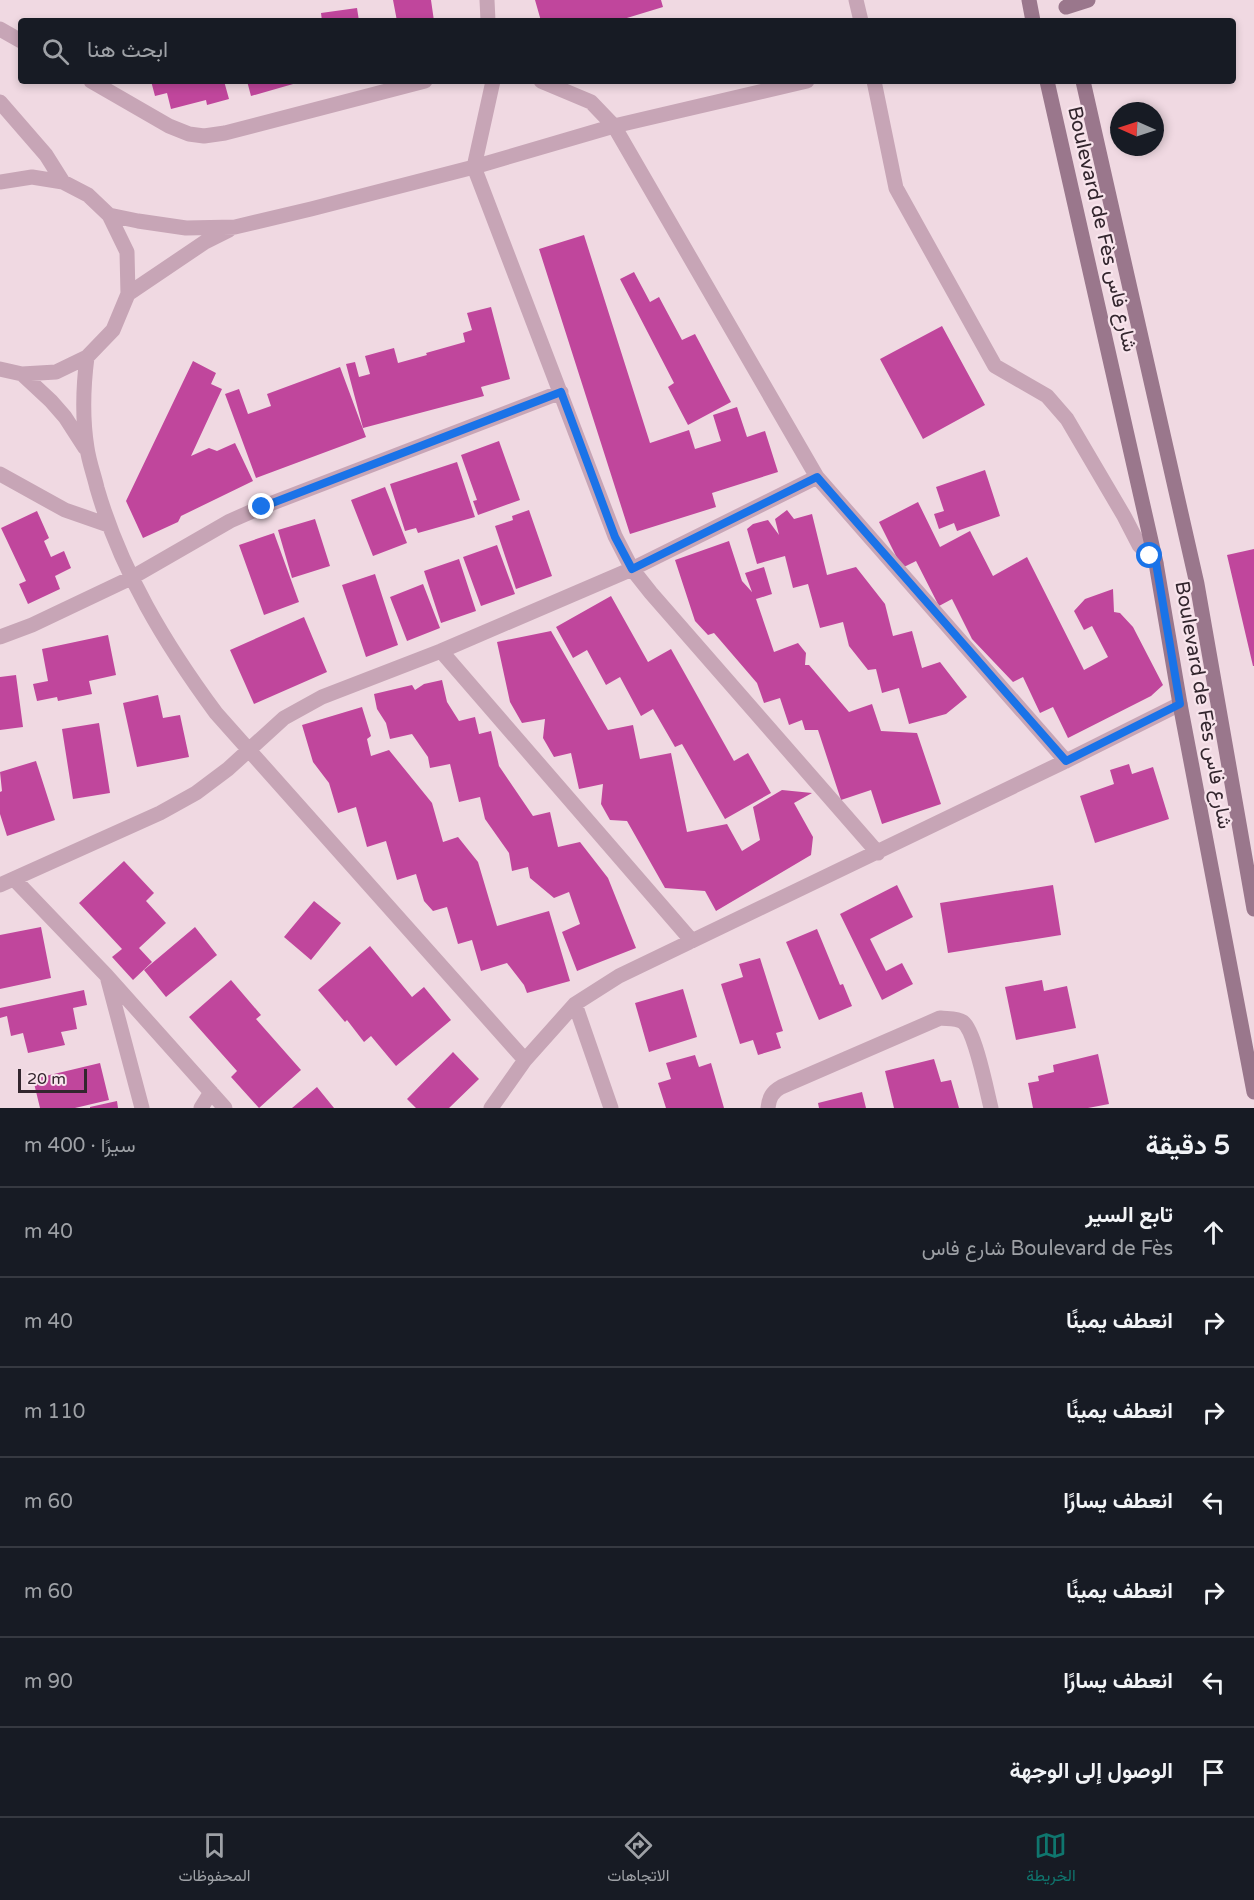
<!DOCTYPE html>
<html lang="ar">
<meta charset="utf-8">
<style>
body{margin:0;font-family:"Varela Round",Vazirmatn,sans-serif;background:#242831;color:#f1f3f6;direction:rtl}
.compass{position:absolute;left:1110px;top:102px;width:54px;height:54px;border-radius:50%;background:#171b24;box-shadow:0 3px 9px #0003;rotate:273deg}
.scale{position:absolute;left:18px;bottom:15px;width:69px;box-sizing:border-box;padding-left:6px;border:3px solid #33262e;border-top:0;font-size:16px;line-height:21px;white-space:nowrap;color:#33262e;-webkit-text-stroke:4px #f8e4ec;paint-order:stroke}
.stop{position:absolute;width:18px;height:18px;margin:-14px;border:4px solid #1a73e8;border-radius:50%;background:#fff}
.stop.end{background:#1a73e8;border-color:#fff;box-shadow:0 2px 6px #0008}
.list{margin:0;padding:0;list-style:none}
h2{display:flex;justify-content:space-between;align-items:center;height:78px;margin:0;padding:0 24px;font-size:26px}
h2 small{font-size:20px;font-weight:400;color:#9ea1a6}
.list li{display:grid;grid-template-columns:39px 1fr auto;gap:18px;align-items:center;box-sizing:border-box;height:90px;padding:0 24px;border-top:2px solid #363941}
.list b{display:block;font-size:22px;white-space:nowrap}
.list p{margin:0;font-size:20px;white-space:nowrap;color:#9ea1a6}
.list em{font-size:20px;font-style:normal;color:#9ea1a6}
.icon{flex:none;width:33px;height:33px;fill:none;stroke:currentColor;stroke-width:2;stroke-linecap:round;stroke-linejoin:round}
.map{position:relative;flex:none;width:1254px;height:1108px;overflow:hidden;direction:ltr}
.search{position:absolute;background:#171b24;box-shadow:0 3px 9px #0003;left:18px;right:18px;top:18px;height:66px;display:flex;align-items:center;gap:15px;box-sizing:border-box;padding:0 21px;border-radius:6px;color:#9ea1a6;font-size:22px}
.sheet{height:708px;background:#171b24}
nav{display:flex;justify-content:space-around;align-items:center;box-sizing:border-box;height:84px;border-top:2px solid #363941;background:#171b24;font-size:16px;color:#9ea1a6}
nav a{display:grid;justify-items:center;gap:3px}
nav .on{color:#0f766e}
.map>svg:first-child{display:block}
.building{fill:#c0469c}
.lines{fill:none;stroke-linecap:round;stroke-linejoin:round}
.street{stroke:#c7a5b6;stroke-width:15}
.secondary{stroke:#9a778c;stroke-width:15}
.route{stroke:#1a73e8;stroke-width:8}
.labels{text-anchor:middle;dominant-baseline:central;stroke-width:4.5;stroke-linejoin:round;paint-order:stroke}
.street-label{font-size:20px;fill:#33262e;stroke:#f8e4ec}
</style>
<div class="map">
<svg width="1254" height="1108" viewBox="0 0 1254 1108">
<rect width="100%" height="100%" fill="#f0d9e2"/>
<path class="building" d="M393 0H431L434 21H397Z
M535 0H661L663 7 617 21H541Z
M357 8 359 21H322L321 13Z
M151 81H224L229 99 207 105 206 100 171 109 167 93 155 96Z
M247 81H300V82L251 96Z
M584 235 650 443 689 430 695 449 721 441 713 415 737 407 747 437 765 431 778 472 712 493 716 507 630 534 539 249Z
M634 272 650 302 659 297 682 340 695 334 731 402 688 425 668 387 674 383 620 279Z
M491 307 510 379 481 387 484 396 363 428 346 364 355 362 359 377 370 374 365 356 394 348 398 363 427 355 426 353 465 342 463 333 472 330 467 313Z
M942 326 985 405 923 439 880 359Z
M193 361 216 373 211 384 222 389 191 456 209 448 217 451 235 443 253 481 181 516 178 522 143 538 126 501Z
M340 367 366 437 256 478 225 394 239 389 248 414 271 406 267 394Z
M499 441 520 500 478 515 473 501 477 500 461 455Z
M457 462 475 517 418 533 416 528 405 531 390 484Z
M985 470 1000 516 957 531 954 523 939 529 934 514 944 511 936 487Z
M385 487 407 543 373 556 351 500Z
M918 502 940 547 970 531 993 576 1027 557 1084 670 1108 657 1092 626 1084 630 1074 611 1085 599 1113 589 1114 612 1120 613 1133 627 1163 685 1151 696 1068 738 1053 707 1040 713 1023 677 1013 682 972 639 952 599 939 606 916 561 902 568 879 522Z
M529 510 552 576 516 589 495 526 513 520 512 516Z
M787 510 794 519 812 514 827 575 856 567 885 604 893 636 912 631 922 668 940 662 967 697 946 714 909 724 899 688 882 693 876 669 868 670 849 646 843 622 820 628 808 584 793 588 785 556 757 564 747 529 753 524 768 520 779 535 775 519Z
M37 511 49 538 44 541 51 557 64 551 71 568 55 576 60 589 28 604 19 584 26 581 1 528Z
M315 519 330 566 292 578 278 530Z
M274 533 299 602 264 615 239 545Z
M729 541 742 581 752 592 745 573 764 567 772 594 756 599 774 652 798 643 806 653 805 665H809L849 712 872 704 881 731 917 733 941 804 882 824 871 790 841 800 818 730H805L802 720 789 725 780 698 764 703 757 683 714 633 708 635 695 621 675 560Z
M497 545 515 594 481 606 463 557Z
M1254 549V666H1253L1227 555Z
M459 559 476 611 441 623 424 571Z
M375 574 398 645 366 657 342 585Z
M423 584 440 628 407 641 390 597Z
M611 596 648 662 671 649 734 761 748 753 771 793 725 819 682 744 675 747 653 709 641 716 620 677 606 685 587 650 573 658 556 627Z
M304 617 327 672 254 704 230 650Z
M551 631 608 730 633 725 640 759 671 753 687 832 727 824 742 851 760 840 753 807 782 790 812 793 794 803 813 837 811 855 716 911 705 891 665 888 627 821 610 820 601 804 603 784 579 789 571 753 554 757 543 738 545 719 522 723 510 702 497 642Z
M108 635 116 675 89 681 92 694 58 701 57 697 37 701 33 684 48 681 42 649Z
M16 675 23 727 0 730V677Z
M442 680 447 702 459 721 475 717 479 734 491 731 499 766 533 816 550 812 558 847 580 842 608 878 636 948 577 971 562 932 580 924 569 892 554 898 530 878 528 867 512 871 509 853 485 819 480 797 459 802 450 764 430 768 428 757 412 734 390 739 386 723 377 709 374 694 412 685 415 690 424 684Z
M158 695 163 718 180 715 189 757 137 767 123 703Z
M362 707 371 736 367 739 371 756 389 750 432 803 443 842 458 837 478 862 497 926 549 911 570 981 527 993 524 985 507 963 481 971 472 940 458 944 447 907 433 911 424 901 416 874 397 880 386 841 367 847 356 807 338 813 329 783 313 762 302 725Z
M99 723 110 793 73 799 62 729Z
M36 761 55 820 7 836 0 814V792L2 791 0 772Z
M1129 764 1132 774 1153 767 1169 819 1095 843 1080 796 1114 784 1110 770Z
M124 861 154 893 146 901 166 923 139 948 152 962 133 980 112 957 122 949 79 903Z
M897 885 913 917 870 939 886 971 902 963 913 984 882 1000 840 914Z
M1053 885 1061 935 948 953 940 903Z
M314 901 341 923 311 960 284 937Z
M41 927 51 978 0 989V935Z
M195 927 217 955 166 997 144 970Z
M817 929 840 985 843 984 852 1006 819 1020 786 942Z
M370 946 412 997 424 987 451 1020 396 1066 371 1036 364 1042 347 1020 345 1022 318 990Z
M760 958 783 1031 776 1033 781 1048 758 1055 753 1040 740 1044 721 984 743 977 739 964Z
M231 980 261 1015 256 1019 301 1070 259 1108 231 1077 237 1071 189 1017Z
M1042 980 1044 991 1067 986 1076 1028 1016 1040 1005 987Z
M683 989 697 1037 649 1052 635 1003Z
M84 990 87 1005 73 1008 77 1029 61 1032 65 1045 28 1053 23 1033 11 1036 7 1016 0 1018V1008Z
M453 1052 479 1079 449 1108H416L407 1099Z
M1098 1054 1109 1104 1088 1108H1033L1028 1083 1039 1081 1038 1076 1054 1072 1053 1065Z
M695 1055 699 1067 711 1063 724 1108H666L658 1083 671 1079 666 1063Z
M934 1059 941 1082 951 1080 959 1108H894L885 1071Z
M100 1063 109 1100 75 1108H40L33 1079Z
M317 1087 334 1108H292Z
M862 1092 866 1108H819L818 1103Z
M117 1101 118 1108H90V1107Z"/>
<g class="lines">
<path class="street" d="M487 0 488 21
M856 0 861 21
M0 29 21 41
M91 81 169 126 189 134 204 136 225 133 425 81
M493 81 474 167 615 536 632 569 651 593 878 853
M541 81 591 102 614 126 817 477 1066 761
M874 81 896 188 995 366 1047 396 1067 419 1124 516 1139 545 1156 563
M0 102 46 155 63 182
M0 182 32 177 63 182 88 195 109 215 127 252 128 294 113 330 87 357 56 372 22 374 0 369
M109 215 138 221 186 228 235 227 311 209 474 167 614 126 807 81
M128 294 205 242 229 230
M87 357C83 388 82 417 87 448 89 462 94 475 97 488 121 571 165 644 216 713L525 1060
M22 374 51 401 65 417 85 448
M0 474 65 510 108 525
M0 637 32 625 131 578 230 521 262 507 561 392
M441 651 692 941
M14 879 107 976 225 1108
M0 885 160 813 196 793 228 769 284 718 322 697 441 651 632 569 817 477
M108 980 142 1108
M575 1004 611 1108
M201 1108 211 1092
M491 1108 525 1060 575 1004 619 976 1066 761 1180 704
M768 1108C769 1098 772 1092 781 1087L940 1018C947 1019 957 1018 963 1022 975 1031 987 1092 991 1108"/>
<path class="secondary" d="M1029 0 1033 21
M1066 7 1088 0
M1047 81 1156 563 1180 704 1254 1092
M1083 81 1197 584 1254 909"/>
</g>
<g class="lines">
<path class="route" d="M262 507 561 392 615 537 632 569 817 477 1066 761 1180 704 1156 563 1150 556"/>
</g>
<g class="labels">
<g class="street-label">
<text transform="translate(1102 229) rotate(77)">Boulevard de Fès شارع فاس</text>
<text transform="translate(1203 705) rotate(80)">Boulevard de Fès شارع فاس</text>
</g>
</g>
</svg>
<svg class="compass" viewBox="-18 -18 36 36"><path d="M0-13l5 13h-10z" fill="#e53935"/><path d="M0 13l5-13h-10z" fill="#9ea1a6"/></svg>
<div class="scale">20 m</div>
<div class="stop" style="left:1150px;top:556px"></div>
<div class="stop end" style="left:262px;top:507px"></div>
<div class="search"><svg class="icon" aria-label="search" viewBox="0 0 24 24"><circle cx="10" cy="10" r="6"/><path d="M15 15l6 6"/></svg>ابحث هنا</div>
</div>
<section class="sheet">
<h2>5 دقيقة<small>سيرًا · 400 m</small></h2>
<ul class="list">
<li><svg class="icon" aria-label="ahead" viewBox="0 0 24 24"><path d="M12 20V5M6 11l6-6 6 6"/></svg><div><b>تابع السير</b><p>Boulevard de Fès شارع فاس</p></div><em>40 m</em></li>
<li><svg class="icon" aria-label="right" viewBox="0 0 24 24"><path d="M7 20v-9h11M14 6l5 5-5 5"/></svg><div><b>انعطف يمينًا</b></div><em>40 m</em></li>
<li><svg class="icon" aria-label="right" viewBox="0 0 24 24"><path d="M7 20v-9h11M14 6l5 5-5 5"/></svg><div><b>انعطف يمينًا</b></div><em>110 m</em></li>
<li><svg class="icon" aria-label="left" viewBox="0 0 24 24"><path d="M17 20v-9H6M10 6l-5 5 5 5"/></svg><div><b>انعطف يسارًا</b></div><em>60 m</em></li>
<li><svg class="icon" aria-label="right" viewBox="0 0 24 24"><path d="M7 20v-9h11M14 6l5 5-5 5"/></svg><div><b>انعطف يمينًا</b></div><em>60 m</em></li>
<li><svg class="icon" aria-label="left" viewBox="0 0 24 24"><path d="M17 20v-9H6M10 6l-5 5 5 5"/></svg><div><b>انعطف يسارًا</b></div><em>90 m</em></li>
<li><svg class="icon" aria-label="arrive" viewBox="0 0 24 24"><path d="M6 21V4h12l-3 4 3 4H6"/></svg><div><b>الوصول إلى الوجهة</b></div></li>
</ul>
</section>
<nav>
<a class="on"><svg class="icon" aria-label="map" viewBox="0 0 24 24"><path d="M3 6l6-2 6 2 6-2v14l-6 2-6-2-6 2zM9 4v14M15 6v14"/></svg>الخريطة</a>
<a><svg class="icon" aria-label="directions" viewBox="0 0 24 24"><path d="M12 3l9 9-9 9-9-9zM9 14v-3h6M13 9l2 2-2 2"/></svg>الاتجاهات</a>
<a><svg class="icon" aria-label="saved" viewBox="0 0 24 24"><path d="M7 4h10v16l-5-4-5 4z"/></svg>المحفوظات</a>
</nav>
